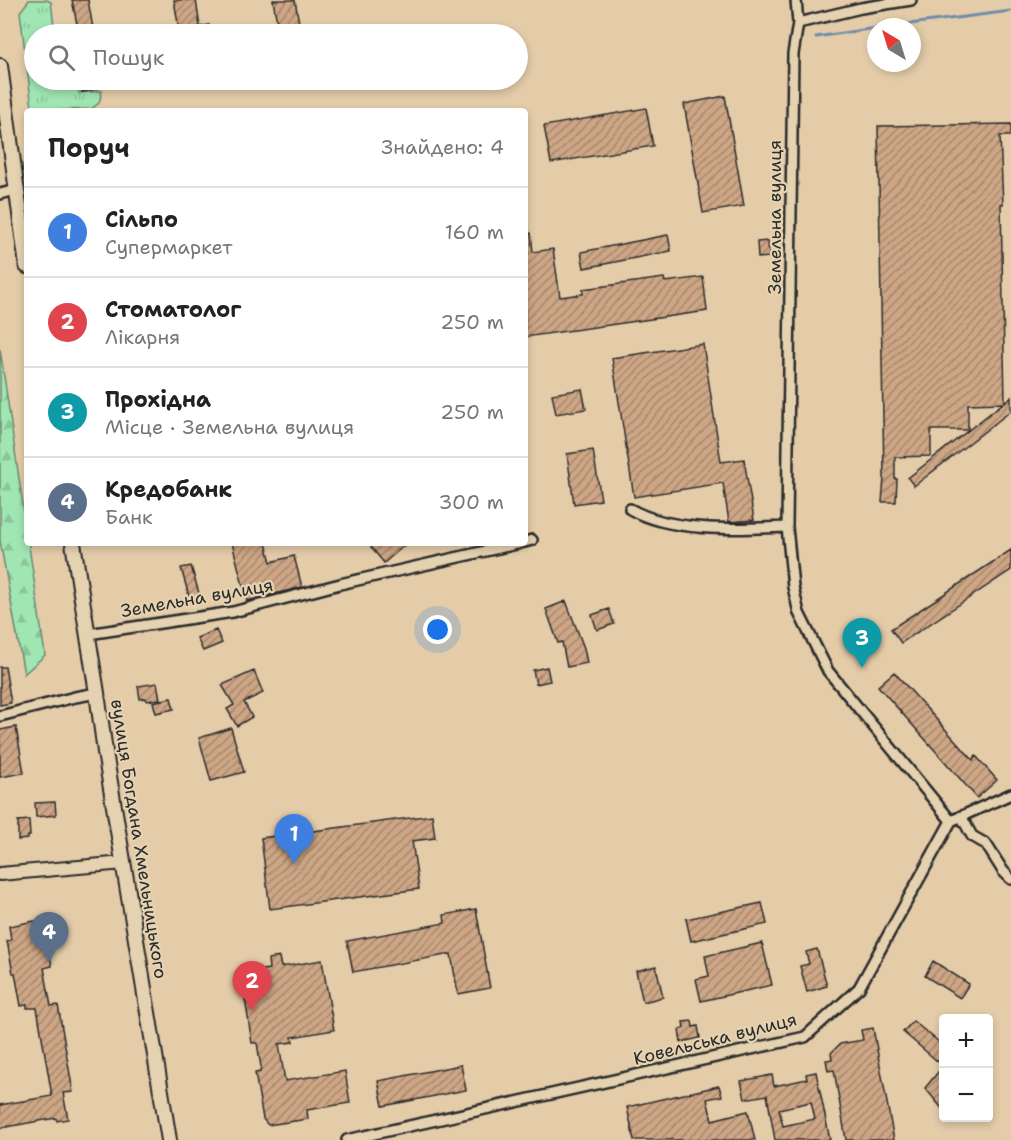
<!DOCTYPE html>
<html lang="uk">
<meta charset="utf-8">
<style>
body{margin:0;font-family:"Shantell Sans",sans-serif;background:#f2f2f2;color:#222}
.controls{position:absolute;right:18px;bottom:18px;display:grid;overflow:hidden;border-radius:6px;box-shadow:0 3px 9px #0003}
.controls button{width:54px;height:54px;display:grid;place-items:center;padding:0;border:0;border-bottom:2px solid #e0e0e0;background:#fff;color:#222;font:30px sans-serif}
.compass{position:absolute;left:867px;top:18px;width:54px;height:54px;border-radius:50%;background:#fff;box-shadow:0 3px 9px #0003;rotate:322deg}
.you{position:absolute;left:438px;top:630px;width:21px;height:21px;margin:-15px;border:4px solid #fff;border-radius:50%;background:#1a73e8;box-shadow:0 0 0 9px #1a73e833}
.badge{display:grid;place-items:center;width:39px;height:39px;border-radius:50%;background:#0b8043;color:#fff;font-size:20px;font-weight:700}
.pin{position:absolute;translate:-50% -50px;filter:drop-shadow(0 2px 3px #0008)}
.pin::after{content:'';position:absolute;top:32px;width:21px;height:18px;background:inherit;clip-path:polygon(0 0,100% 0,50% 100%)}
.list{margin:0;padding:0;list-style:none}
h2{display:flex;justify-content:space-between;align-items:center;height:78px;margin:0;padding:0 24px;font-size:26px}
h2 small{font-size:20px;font-weight:400;color:#767676}
.list li{display:grid;grid-template-columns:39px 1fr auto;gap:18px;align-items:center;box-sizing:border-box;height:90px;padding:0 24px;border-top:2px solid #e0e0e0}
.list b{display:block;font-size:22px;white-space:nowrap}
.list p{margin:0;font-size:20px;white-space:nowrap;color:#767676}
.list em{font-size:20px;font-style:normal;color:#767676}
.icon{flex:none;width:33px;height:33px;fill:none;stroke:currentColor;stroke-width:2;stroke-linecap:round;stroke-linejoin:round}
.map{position:relative;flex:none;width:1011px;height:1140px;overflow:hidden}
.search{position:absolute;background:#fff;box-shadow:0 3px 9px #0003;left:24px;top:24px;width:504px;height:66px;display:flex;align-items:center;gap:15px;box-sizing:border-box;padding:0 21px;border-radius:33px;color:#767676;font-size:22px}
.panel{position:absolute;background:#fff;box-shadow:0 3px 9px #0003;left:24px;top:108px;width:504px;height:438px;border-radius:6px}
.map>svg:first-child{display:block}
.grass{fill:url(#grass-tufts);stroke:#66886f;stroke-width:1.5}
.forest{fill:url(#forest-firs);stroke:#66886f;stroke-width:1.5}
.lines{fill:none;stroke-linecap:round;stroke-linejoin:round}
.stream{stroke:#728ca8;stroke-width:3}
.building{fill:url(#building-hatch);stroke:#2b2b2b;stroke-width:1.5;fill-rule:evenodd}
.street-casing{stroke:#2b2b2b;stroke-width:14}
.secondary-casing{stroke:#2b2b2b;stroke-width:16}
.primary-casing{stroke:#2b2b2b;stroke-width:18}
.street{stroke:#e5d2b0;stroke-width:9}
.secondary{stroke:#e5d2b0;stroke-width:12}
.primary{stroke:#e5d2b0;stroke-width:14}
.labels{text-anchor:middle;dominant-baseline:central;stroke-width:4.5;stroke-linejoin:round;paint-order:stroke}
.street-label{font-size:18px;fill:#2b2b2b;stroke:#e5d2b0}
</style>
<div class="map">
<svg width="1011" height="1140" viewBox="0 0 1011 1140">
<defs>
<pattern id="grass-tufts" width="24" height="20" patternUnits="userSpaceOnUse" patternTransform="scale(1.5)"><rect width="24" height="20" fill="#a0e6b3"/><path d="M3 7l-1-3M5 7V3M7 7l1-3M15 17l-1-3M17 17v-4M19 17l1-3" fill="none" stroke="#8ac59a"/></pattern>
<pattern id="forest-firs" width="22" height="20" patternUnits="userSpaceOnUse" patternTransform="scale(1.5)"><rect width="22" height="20" fill="#a0e6b3"/><path d="M5 1l3.5 6h-7zM16 11l3.5 6h-7z" fill="#8ac59a"/></pattern>
<pattern id="building-hatch" width="6" height="6" patternUnits="userSpaceOnUse" patternTransform="scale(1.5)"><rect width="6" height="6" fill="#cda685"/><path d="M-1 1l2-2M0 6l6-6M5 7l2-2" fill="none" stroke="#a7876d"/></pattern>
</defs>
<rect width="100%" height="100%" fill="#e4cca9"/>
<filter id="ink" filterUnits="userSpaceOnUse"><feTurbulence type="fractalNoise" baseFrequency=".0167" numOctaves="2"/><feDisplacementMap in="SourceGraphic" scale="12" xChannelSelector="R" yChannelSelector="G"/><feConvolveMatrix kernelMatrix="1 2 1 2 8 2 1 2 1" color-interpolation-filters="sRGB"/></filter>
<g filter="url(#ink)">
<path class="grass" d="M29 0H47L51 2 55 34H34V80H76L79 93 102 91 99 103 91 109 38 111 32 107 20 12Z"/>
<path class="forest" d="M0 349 45 655 24 674 0 541Z"/>
<g class="lines">
<path class="stream" d="M886 27 1011 11
M816 37 876 28"/>
</g>
<path class="building" d="M72 0H88L94 34H79Z
M174 0H196L200 27 209 25 211 34H183L182 30 189 28 179 30Z
M273 0H295L301 34H279Z
M80 80H99L101 88 82 92Z
M725 96 744 206 703 213 684 104Z
M646 108 653 146 551 163 544 126Z
M1011 124V136H1000L1003 204H1001L1005 402 1011 397V411L914 486 908 478 1003 403 968 404V430H931V456L895 457V479H897L896 502H882L884 478 878 126Z
M531 233 533 252 553 249 560 297 583 294V289L664 278 665 282 703 277 707 311 525 337V234Z
M668 235 671 251 584 268 581 252Z
M768 241 769 257 758 258 757 242Z
M703 344 721 462 744 459 754 520 729 522 723 483 634 497 612 358Z
M582 389 586 409 556 414 552 394Z
M593 450 601 500 574 504 567 454Z
M232 543H266L271 562 294 556 302 587 247 601Z
M376 543H407L384 563 371 547Z
M1011 550V570L901 643 891 629Z
M191 566 201 600 191 603 181 568Z
M566 601 584 648 587 663 567 667 562 642 558 643 546 609Z
M609 609 614 624 597 630 592 615Z
M216 630 222 643 203 651 197 638Z
M0 667H5L11 703 0 705Z
M547 667 550 681 536 684 533 670Z
M254 671 263 693 244 702 252 717 237 726 227 709 234 705 222 685Z
M894 672 973 760 976 756 997 780 977 798 878 686Z
M157 683 160 699 147 701 146 698 140 699 138 686Z
M171 698 174 709 156 713 153 702Z
M16 727 24 773 0 777V730Z
M231 728 244 772 211 781 199 738Z
M55 802 56 815 36 817 35 803Z
M432 815 435 838 412 841 419 889 270 909 261 838Z
M29 820 30 836H28V839L18 840V821Z
M762 903 767 924 691 941 686 919Z
M476 909 490 988 458 994 451 954 353 972 347 941 445 923 444 915Z
M35 921 36 930 45 928 52 966 44 968 51 1006 58 1005 73 1092 63 1093 68 1119 57 1121 56 1118 0 1128V1105L52 1096 37 1008H27V1005L21 1006 15 973H13L7 941 11 940 9 926Z
M762 943 772 985 701 1001 696 979 709 976 705 956Z
M817 949 827 986 807 992 800 966 809 964 806 952Z
M279 957 281 967 322 960 334 1030 292 1037 293 1042 279 1044 285 1081 345 1071 350 1103 307 1110 308 1119 268 1125 263 1119 255 1073 260 1072 261 1067 257 1043H252L241 973 269 969 268 959Z
M933 961 969 984 960 998 925 976Z
M656 966 663 997 643 1002 636 971Z
M692 1021 693 1027 698 1026 700 1038 681 1042 679 1030 684 1028 683 1022Z
M913 1021 944 1046V1111L925 1088 943 1066 903 1032Z
M873 1028 894 1140H846L834 1070 828 1071 826 1060 832 1059 831 1053 840 1044 863 1040 861 1030Z
M461 1065 466 1090 383 1106 378 1081Z
M816 1072 830 1140H775L767 1095 745 1099 741 1081 772 1075 774 1086 807 1079 806 1074ZM811 1102 815 1119 783 1126 779 1109Z
M719 1086 722 1096 707 1099 712 1120 748 1111 755 1140H634L627 1107Z"/>
<g class="lines">
<defs>
<path id="street" d="M796 0 798 23
M911 0 861 8 798 23 793 54 787 527 793 587 799 613 828 671 951 821
M0 194 16 190
M630 509C672 533 739 529 787 527
M525 542 532 540
M88 634 233 612 340 584 521 543
M0 716 75 697 97 693
M961 816 972 836 986 844 1003 871 1011 879
M347 1140 805 1037 859 988 951 821 1011 794"/>
<path id="secondary" d="M0 874 124 863"/>
<path id="primary" d="M0 66 27 266
M73 543 97 693 105 752 169 1140"/>
</defs>
<use href="#street" class="street-casing"/>
<use href="#secondary" class="secondary-casing"/>
<use href="#primary" class="primary-casing"/>
<use href="#street" class="street"/>
<use href="#secondary" class="secondary"/>
<use href="#primary" class="primary"/>
</g>
</g>
<g class="labels">
<g class="street-label">
<text transform="translate(775 217) rotate(-90)">Земельна вулиця</text>
<text transform="translate(197 598) rotate(-10)">Земельна вулиця</text>
<text transform="translate(139 839) rotate(81)">вулиця Богдана Хмельницького</text>
<text transform="translate(715 1039) rotate(-14)">Ковельська вулиця</text>
</g>
</g>
</svg>
<div class="controls">
<button>+</button>
<button>−</button>
</div>
<svg class="compass" viewBox="-18 -18 36 36"><path d="M0-13l5 13h-10z" fill="#e53935"/><path d="M0 13l5-13h-10z" fill="#767676"/></svg>
<div class="you"></div>
<div class="pin badge" style="left:294px;top:864px;background:#3f7fe0">1</div>
<div class="pin badge" style="left:252px;top:1011px;background:#e0444e">2</div>
<div class="pin badge" style="left:862px;top:668px;background:#0f9aa8">3</div>
<div class="pin badge" style="left:49px;top:962px;background:#5c6f8a">4</div>
<div class="search"><svg class="icon" aria-label="search" viewBox="0 0 24 24"><circle cx="10" cy="10" r="6"/><path d="M15 15l6 6"/></svg>Пошук</div>
<section class="panel">
<h2>Поруч<small>Знайдено: 4</small></h2>
<ul class="list">
<li><span class="badge" style="background:#3f7fe0">1</span><div><b>Сільпо</b><p>Супермаркет</p></div><em>160 m</em></li>
<li><span class="badge" style="background:#e0444e">2</span><div><b>Стоматолог</b><p>Лікарня</p></div><em>250 m</em></li>
<li><span class="badge" style="background:#0f9aa8">3</span><div><b>Прохідна</b><p>Місце · Земельна вулиця</p></div><em>250 m</em></li>
<li><span class="badge" style="background:#5c6f8a">4</span><div><b>Кредобанк</b><p>Банк</p></div><em>300 m</em></li>
</ul>
</section>
</div>
